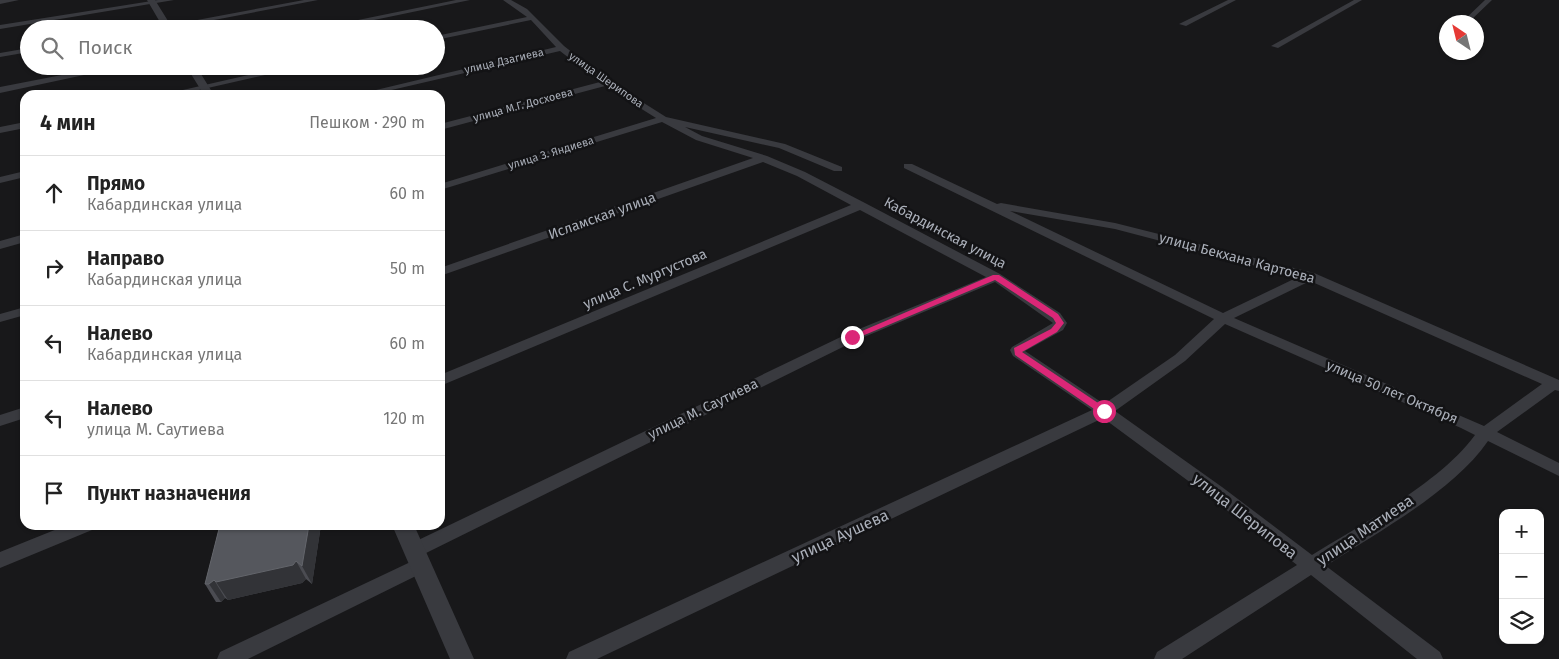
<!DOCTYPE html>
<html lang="ru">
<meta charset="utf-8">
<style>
body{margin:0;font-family:"Fira Sans",sans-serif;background:#f2f2f2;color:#222}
.controls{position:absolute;right:15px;bottom:15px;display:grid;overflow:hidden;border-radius:10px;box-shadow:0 1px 4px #0004}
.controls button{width:45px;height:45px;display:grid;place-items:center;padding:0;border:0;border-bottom:1px solid #e0e0e0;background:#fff;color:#222;font:25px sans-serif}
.compass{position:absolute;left:1439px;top:15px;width:45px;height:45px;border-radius:50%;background:#fff;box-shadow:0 1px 4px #0004;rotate:325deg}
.stop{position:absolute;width:15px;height:15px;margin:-11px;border:4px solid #db2777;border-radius:50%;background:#fff}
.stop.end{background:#db2777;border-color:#fff;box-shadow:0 1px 5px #0008}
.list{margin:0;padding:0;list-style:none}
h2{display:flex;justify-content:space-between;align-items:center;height:65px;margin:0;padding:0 20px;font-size:21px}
h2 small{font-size:16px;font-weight:400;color:#767676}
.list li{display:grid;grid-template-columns:32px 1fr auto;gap:15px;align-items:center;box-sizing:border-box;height:75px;padding:0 20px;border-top:1px solid #e0e0e0}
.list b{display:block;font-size:19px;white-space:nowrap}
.list p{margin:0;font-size:16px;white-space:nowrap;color:#767676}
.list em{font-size:16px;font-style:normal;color:#767676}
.icon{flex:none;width:28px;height:28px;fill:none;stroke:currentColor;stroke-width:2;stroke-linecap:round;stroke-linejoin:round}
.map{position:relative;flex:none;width:1559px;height:659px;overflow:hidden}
.search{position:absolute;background:#fff;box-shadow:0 1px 4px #0004;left:20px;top:20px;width:425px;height:55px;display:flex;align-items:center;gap:12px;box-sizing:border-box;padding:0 18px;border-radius:28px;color:#767676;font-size:19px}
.panel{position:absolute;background:#fff;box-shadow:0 1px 4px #0004;left:20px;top:90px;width:425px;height:440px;border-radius:15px}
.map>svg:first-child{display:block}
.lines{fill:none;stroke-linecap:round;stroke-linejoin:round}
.minor{fill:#393a3f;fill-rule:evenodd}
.tertiary{fill:#393a3f;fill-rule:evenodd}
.wall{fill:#4b4c52}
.shaded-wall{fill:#323337}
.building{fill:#55575d;stroke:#63656b}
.route{fill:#db2777}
.labels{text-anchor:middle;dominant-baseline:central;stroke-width:5;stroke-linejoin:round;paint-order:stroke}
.far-street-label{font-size:11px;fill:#aaafb9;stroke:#131315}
.street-label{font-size:14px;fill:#aaafb9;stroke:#131315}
.near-street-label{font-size:16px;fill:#aaafb9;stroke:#131315}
</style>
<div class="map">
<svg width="1559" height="659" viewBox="0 0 1559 659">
<rect width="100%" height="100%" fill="#18181a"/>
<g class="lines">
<path class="minor" d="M0 0H19L0 4Z
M158 0H174L0 29V25Z
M304 0H318L167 29H149Z
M456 0H470L331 29H314Z
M503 0H511L527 9 564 46 609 81 666 117 785 144 842 167V171H834L779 148 685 127 702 136 767 156 805 172 865 203 1000 274 1060 313 1067 323 1063 330 1025 351 1104 404 1175 355 1214 319 904 168V164H912L997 204 1001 203 1115 223 1314 273 1559 380V391L1555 390 1497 432 1559 463V476L1488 441C1453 492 1377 532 1326 566L1440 652 1443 659H1417L1311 575 1182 659H1154L1157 652 1297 565 1210 497 1103 418 597 659H566L569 652 1092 410 1013 356 1010 350 1012 347 1053 323 995 282 857 340 422 555 415 557 408 555 406 550 408 545 847 334 986 277 860 210 440 386V375L851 205 797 176 763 162 440 276V268L753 158 696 140 662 122 440 190V184L656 118 605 86 440 130V124L600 82 560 51 370 95H355L556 47 531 20 436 40V36L527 17ZM1010 211 1115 229 1298 277 1223 313ZM1310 281 1542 384 1484 426 1234 318ZM1225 324 1461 428 1475 435C1441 482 1362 524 1312 555L1222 487 1115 411 1185 361Z
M1228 0H1236L1186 26 1179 24Z
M1354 0H1362L1278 48 1271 46Z
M1485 0H1492L1469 22H1462Z
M29 48V52L0 57V53Z
M108 66H126L0 93V87Z
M288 66H305L177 95H161Z
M25 122V128L0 133V127Z
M25 171V177L0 183V177Z
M25 234V242L0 249V241Z
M25 307V315L0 322V314Z
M25 407V418L0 426V415Z
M67 525H95L92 530 0 568V552Z
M421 557 428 560 430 565 428 570 248 659H217L220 652Z"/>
<path class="tertiary" d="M147 0H155L173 29H164Z
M186 66H196L214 95H204Z
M392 525H414L474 659H450Z"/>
</g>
<path class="wall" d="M220 525H321L312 584 306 579 302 583 228 600 225 598 221 602H216L205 584Z"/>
<path class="shaded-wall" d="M309 525H321L312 584 302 566Z
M296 561 306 579 302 583 228 600 216 582Z
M214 580 225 598 221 602 209 584Z"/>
<path class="building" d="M220 525H309L302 566 296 561 293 565 216 582 214 580 209 584H205Z"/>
<path class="route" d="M993 275H999L1058 314 1064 323 1057 332 1022 352 1107 409V413H1100L1015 355 1014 348 1051 329 1056 323 1053 318 995 280 855 339 848 337Z"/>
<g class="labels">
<g class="far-street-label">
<text transform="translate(504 61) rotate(-13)">улица Дзагиева</text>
<text transform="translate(606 80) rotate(35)">улица Шерипова</text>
<text transform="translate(523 105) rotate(-15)">улица М.Г. Досхоева</text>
<text transform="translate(551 153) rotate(-17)">улица З. Яндиева</text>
</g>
<g class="street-label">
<text transform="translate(602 216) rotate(-20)">Исламская улица</text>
<text transform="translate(945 233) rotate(28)">Кабардинская улица</text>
<text transform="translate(1237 258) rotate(15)">улица Бекхана Картоева</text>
<text transform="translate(645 279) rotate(-23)">улица С. Мургустова</text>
<text transform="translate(1392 392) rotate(23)">улица 50 лет Октября</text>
<text transform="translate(703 409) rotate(-26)">улица М. Саутиева</text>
</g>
<g class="near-street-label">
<text transform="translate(1245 516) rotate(38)">улица Шерипова</text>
<text transform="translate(1365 530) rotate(-34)">улица Матиева</text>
<text transform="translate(840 536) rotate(-25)">улица Аушева</text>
</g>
</g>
</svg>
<div class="controls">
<button>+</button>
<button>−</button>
<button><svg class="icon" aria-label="layers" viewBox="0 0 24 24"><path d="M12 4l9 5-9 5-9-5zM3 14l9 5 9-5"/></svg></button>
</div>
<svg class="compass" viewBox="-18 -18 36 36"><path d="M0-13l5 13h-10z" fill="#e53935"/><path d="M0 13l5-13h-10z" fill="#767676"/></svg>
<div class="stop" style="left:1104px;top:411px"></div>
<div class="stop end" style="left:852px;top:337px"></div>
<div class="search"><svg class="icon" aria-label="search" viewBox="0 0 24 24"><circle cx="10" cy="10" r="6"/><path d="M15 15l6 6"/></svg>Поиск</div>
<section class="panel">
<h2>4 мин<small>Пешком · 290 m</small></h2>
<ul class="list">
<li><svg class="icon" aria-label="ahead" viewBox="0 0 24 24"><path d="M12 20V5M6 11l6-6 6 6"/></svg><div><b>Прямо</b><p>Кабардинская улица</p></div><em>60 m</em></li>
<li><svg class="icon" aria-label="right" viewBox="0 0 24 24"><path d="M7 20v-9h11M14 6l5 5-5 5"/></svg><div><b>Направо</b><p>Кабардинская улица</p></div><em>50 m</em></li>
<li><svg class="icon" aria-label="left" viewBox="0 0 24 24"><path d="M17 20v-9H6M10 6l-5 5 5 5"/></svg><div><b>Налево</b><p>Кабардинская улица</p></div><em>60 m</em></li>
<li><svg class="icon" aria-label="left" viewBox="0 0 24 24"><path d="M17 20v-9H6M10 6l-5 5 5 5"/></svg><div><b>Налево</b><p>улица М. Саутиева</p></div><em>120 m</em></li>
<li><svg class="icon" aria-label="arrive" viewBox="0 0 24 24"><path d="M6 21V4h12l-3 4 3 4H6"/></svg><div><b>Пункт назначения</b></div></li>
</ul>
</section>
</div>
